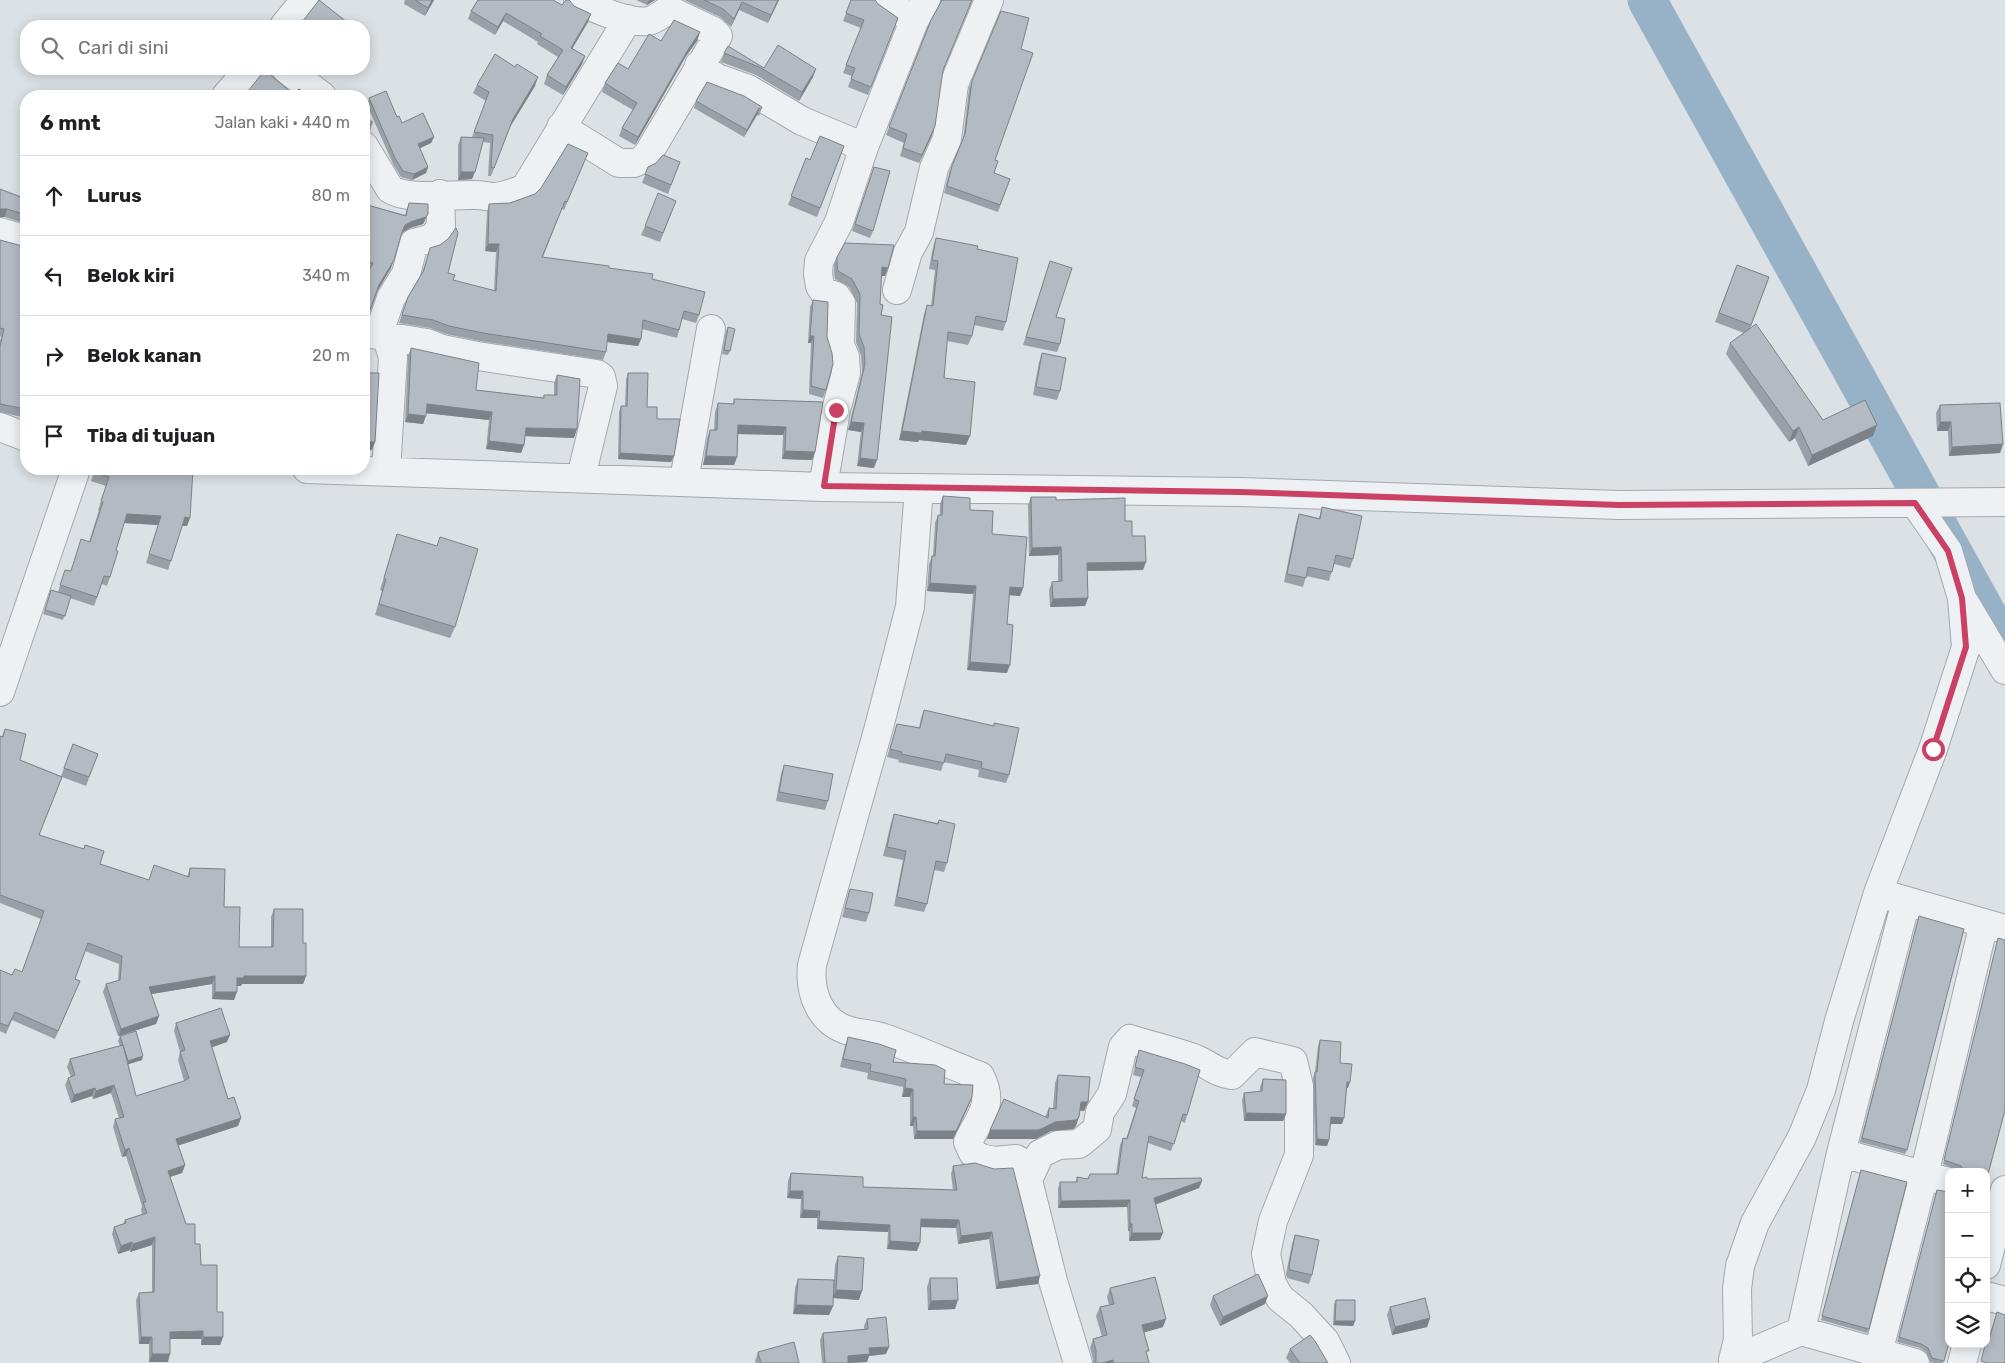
<!DOCTYPE html>
<html lang="id">
<meta charset="utf-8">
<style>
body{margin:0;font-family:Rubik,sans-serif;background:#f2f2f2;color:#202124}
.controls{position:absolute;right:15px;bottom:15px;display:grid;overflow:hidden;border-radius:10px;box-shadow:0 2px 12px #0003}
.controls button{width:45px;height:45px;display:grid;place-items:center;padding:0;border:0;border-bottom:1px solid #e0e0e0;background:#fff;color:#202124;font:25px sans-serif}
.stop{position:absolute;width:15px;height:15px;margin:-11px;border:4px solid #ca4164;border-radius:50%;background:#fff}
.stop.end{background:#ca4164;border-color:#fff;box-shadow:0 1px 5px #0008}
.list{margin:0;padding:0;list-style:none}
h2{display:flex;justify-content:space-between;align-items:center;height:65px;margin:0;padding:0 20px;font-size:21px}
h2 small{font-size:16px;font-weight:400;color:#757577}
.list li{display:grid;grid-template-columns:32px 1fr auto;gap:15px;align-items:center;box-sizing:border-box;height:80px;padding:0 20px;border-top:1px solid #e0e0e0}
.list b{display:block;font-size:19px;white-space:nowrap}
.list em{font-size:16px;font-style:normal;color:#757577}
.icon{flex:none;width:28px;height:28px;fill:none;stroke:currentColor;stroke-width:2;stroke-linecap:round;stroke-linejoin:round}
.map{position:relative;flex:none;width:2005px;height:1363px;overflow:hidden}
.search{position:absolute;background:#fff;box-shadow:0 2px 12px #0003;left:20px;top:20px;width:350px;height:55px;display:flex;align-items:center;gap:12px;box-sizing:border-box;padding:0 18px;border-radius:20px;color:#757577;font-size:19px}
.panel{position:absolute;background:#fff;box-shadow:0 2px 12px #0003;left:20px;top:90px;width:350px;height:385px;border-radius:20px}
.map>svg:first-child{display:block}
.lines{fill:none;stroke-linecap:round;stroke-linejoin:round}
.river{stroke:#97b2c6;stroke-width:39}
.minor-casing{stroke:#a2a8af;stroke-width:30}
.minor{stroke:#eef1f4;stroke-width:28}
.wall{fill:#9aa0a7}
.shaded-wall{fill:#7d8288}
.building{fill:#b3bac2;stroke:#7d8288}
.route{stroke:#ca4164;stroke-width:6}
</style>
<div class="map">
<svg width="2005" height="1363" viewBox="0 0 2005 1363">
<rect width="100%" height="100%" fill="#dce1e6"/>
<g class="lines">
<path class="river" d="M1647 0 2003 643"/>
<defs>
<path id="minor" d="M884 0 914 21
M284 26 305 0
M699 65 717 78 748 89 802 121 864 147
M286 69 322 96
M226 96 249 69
M561 127 619 163H634L642 160 648 154 718 36 713 31 669 10C663 13 655 20 648 21 628 24 596 9 578 0
M364 146 390 189C408 201 453 194 476 195 482 195 489 197 495 197 506 196 516 192 525 188L628 19
M0 232 26 240
M897 290 908 252 919 232 934 168 947 139 954 84 989 0
M365 333 427 343 442 349 477 356 597 374 601 377 603 386 581 477
M0 427 26 437
M307 469 823 487 1240 492 1619 505 2005 502
M386 471 393 357 382 324 391 298 406 274 414 243 433 238 441 226 440 194
M684 480 711 329
M823 487 836 410 846 373 845 357 840 345 841 303 836 296 824 292 820 286 818 274 819 261 839 222 864 147 914 21 926 0
M919 488 910 607 879 727 812 965C809 993 820 1023 850 1031 861 1034 873 1034 884 1038 916 1049 948 1064 980 1076 995 1105 980 1116 968 1142L973 1153 981 1158 994 1161 1016 1159 1024 1164 1053 1281 1078 1363
M1965 603 2005 670
M0 692 76 469
M1889 896 2005 929
M1841 1153 1949 1182
M1028 1180 1040 1154 1058 1145 1079 1144 1097 1129 1100 1112 1112 1094 1123 1047 1130 1039C1152 1046 1174 1051 1196 1059 1210 1065 1216 1073 1232 1075L1255 1052 1293 1061 1299 1086V1155L1273 1221 1266 1254 1272 1284 1280 1298 1301 1315 1325 1341 1336 1363
M1986 1265 2005 1190
M1986 1296 2005 1301
M1801 1331 1915 1363
M1878 1353 1924 1175 1984 923
M1733 1360 1801 1331 1841 1153 1906 901
M1734 1363 1733 1360 1738 1340 1737 1289 1740 1266 1755 1223 1802 1137 1821 1090 1839 1021 1878 893 1933 749 1966 647 1962 598 1948 551 1915 503
M1962 1363 1967 1344"/>
</defs>
<use href="#minor" class="minor-casing"/>
<use href="#minor" class="minor"/>
</g>
<path class="wall" d="M405 0H434L425 16 404 4Z
M478 0 588 22 572 48 585 56 582 64 563 95 544 84 547 75 558 57 537 44 538 42 503 21 495 35 468 19 471 11Z
M636 0H655L647 5Z
M684 0H779L768 23 739 10 731 27 720 17Z
M851 0 878 4 898 18 868 95 848 87 852 76 843 73 861 28 843 21Z
M941 0H972L942 71 932 135 919 163 900 156 904 143 886 135 931 20 941 2Z
M700 32 697 41 686 56 635 145 619 136 622 128 633 110 602 92 605 83 628 69 661 41Z
M724 53 764 68 813 77 799 101 756 75 721 62Z
M312 69H325L321 75Z
M972 81 995 160 994 173 1010 179 998 212 944 193 949 173 963 140 969 88Z
M477 85 535 86 510 127 491 176H488L490 143 483 142 472 179 458 180V145L461 137H472L486 101 473 93Z
M369 98 397 117 402 123 434 137 431 143 420 148 428 167 426 173 412 180 401 177 393 164 367 105Z
M696 101 762 107 759 116 757 115 744 137 694 108Z
M364 122 372 124 370 132 364 131Z
M844 146 817 217 788 205 806 158 810 160Z
M588 153 564 210 562 209 543 257 609 268 652 279 699 315 696 323 682 319 677 338 642 329 641 339 638 346 607 342 606 352 603 360 480 341 446 334 430 328 399 323 408 297 422 273 430 248 453 280 494 291 496 252 485 251 487 212 489 204 510 203 535 194Z
M680 162 668 194 642 183 648 167Z
M874 167 873 231 870 238 852 231Z
M0 189 26 199V224L5 217H0Z
M409 203 425 221 423 224 410 228 403 232 400 237 391 268 377 292 368 318 369 270 364 268V204L405 215Z
M673 209 660 242 641 235 645 226Z
M936 238 977 249 1006 322 1003 331 974 325 972 336 968 345 947 341 944 378 966 445 919 440 918 442 899 440 924 314 927 305 931 306 935 270 929 269 933 247Z
M0 240 26 247V418L0 412V341L1 337 0 336Z
M837 257 885 276H881L880 304 881 315 874 468 857 466 861 432 848 430 862 372 861 356 856 342 857 303 849 287 835 279 834 273V265Z
M1050 261 1060 344 1057 352 1023 345Z
M1737 265 1769 277 1750 329 1823 420 1873 436 1808 466 1795 438 1789 442 1726 354 1730 343 1744 333 1715 322Z
M813 300 827 337 826 390 823 398 809 394 811 343H808L810 307Z
M728 327 730 351 728 355 722 354 726 331Z
M411 348 476 390 543 398 544 395H554V383L557 375 574 438 525 436 524 445 521 453 486 449 489 420 426 413 423 424 405 422 408 356Z
M1042 353 1060 391 1057 400 1033 395 1039 362Z
M628 373 647 407 657 419 674 456 671 462 618 459 619 412 621 406H625L626 379Z
M734 399 823 402 815 452 812 460 782 459 783 435 738 434 737 457 734 465H703L707 438 710 430H714L715 412 718 403 733 404Z
M1940 405 2003 444 2000 453 1949 456 1948 431H1937L1936 413Z
M95 469 156 471 157 469H193L187 526H182L168 570 146 563 158 525 124 523 116 550 110 577 107 586 102 584 94 606 70 598 63 620 43 614 51 590 58 592 65 570 70 571 89 542 99 510H98L106 486 91 481Z
M943 496 970 510 992 534 1023 588 1020 596 1009 595 1007 624V673L967 670 973 594 927 591 929 564 932 556H933L935 523 938 515H940V504Z
M1031 497 1056 500 1125 521 1132 536 1143 570 1087 571 1088 598 1085 606 1050 607 1049 590 1052 582 1058 581V555L1029 556 1028 505Z
M1322 507 1353 559 1350 568 1334 564 1329 581 1306 576 1303 587 1284 582 1296 523 1299 514 1319 518Z
M397 534 437 546 440 537 455 627 450 638 375 615 382 591 380 590Z
M924 710 1009 775 1006 783 978 777 979 770 944 762 941 771 898 762 899 760 887 757 897 724 919 728 921 718Z
M5 729 20 760 61 776 73 744 98 754 86 786 62 777 39 835 100 864 148 880 187 877 190 868 224 907 239 947H271V917L274 909 303 943 306 976 303 984H242L241 986H237L234 1000 212 999V984L151 994 159 1016 156 1024 118 1036 103 992 106 984 118 981 119 964 85 951 75 979 80 981 55 1039 12 1020 6 1034 0 1031V970L12 975 22 972 41 919 0 903V736H2Z
M784 765 828 801 825 810 776 801 781 774Z
M894 814 937 823 939 820 947 863 944 872 934 870 927 904 924 912 894 906 903 860 883 856 891 823Z
M850 889 869 913 866 922 842 917Z
M1919 916 1907 1150 1905 1154 1860 1142Z
M1998 938 1986 1172H1960V1171L1943 1164Z
M176 1023 227 1042 212 1047 228 1099 241 1118 238 1126 178 1145 185 1165 182 1173 170 1177 186 1224 195 1244 201 1265 217 1312 223 1337 220 1345H201V1339H170L168 1362H149V1344H139L136 1300 139 1293 152 1292V1245L130 1252V1250L118 1254 112 1234 114 1227 123 1224 125 1220 142 1214 141 1210 142 1206 126 1156 122 1157 113 1127 115 1119 119 1118 111 1093 93 1099 92 1096 71 1103 65 1085 68 1078 71 1077 67 1067 70 1059 120 1046 118 1041 120 1036 142 1060 128 1064 136 1096 184 1081 178 1060 180 1052 174 1031Z
M848 1037 893 1062 972 1097 969 1105 953 1139H914L913 1126H910V1097H902L903 1087 867 1079 868 1073 840 1067 845 1046Z
M1320 1040 1340 1063 1348 1088H1347L1342 1124H1330L1329 1140 1327 1146 1315 1145 1313 1078 1315 1072 1318 1046Z
M1139 1050 1187 1115 1185 1123 1181 1121 1171 1151 1148 1143 1142 1178 1147 1179 1202 1181 1199 1188 1156 1204 1160 1240 1129 1241V1231H1128L1127 1207 1058 1208V1189L1060 1182H1076L1077 1177 1088 1179 1116 1174 1120 1145 1123 1138 1126 1139 1136 1108 1132 1106 1141 1077 1133 1075 1137 1057Z
M1058 1075 1088 1102 1084 1111 1080 1110 1076 1126 1073 1129 1051 1131 1036 1139H987L990 1130 1045 1117 1049 1108H1053L1055 1083Z
M1263 1079 1286 1114 1283 1121H1244L1242 1100 1244 1093 1260 1091V1087Z
M953 1166 1038 1284 996 1289 989 1239 958 1244 956 1228 921 1227 917 1251 887 1249 888 1232 817 1229V1218H800L801 1199 787 1198 788 1181 791 1173 863 1187 953 1190 951 1174Z
M1861 1170 1869 1329 1867 1333 1821 1320Z
M1937 1190 1949 1343 1943 1363H1934L1930 1362 1926 1352 1920 1348 1897 1342Z
M1295 1235 1312 1275 1309 1284 1287 1278 1286 1274 1292 1244Z
M838 1256 859 1300 833 1298V1306L829 1315 793 1314 795 1288 798 1279 834 1280 835 1265Z
M930 1278 955 1309 928 1310 927 1287Z
M1110 1288 1163 1327 1144 1332 1147 1356 1149 1363H1093V1359L1090 1348 1093 1339 1102 1337 1096 1316 1100 1307 1109 1305 1107 1297Z
M1213 1296 1265 1304 1220 1326 1210 1305Z
M1336 1300 1355 1321 1353 1326 1333 1325 1334 1304Z
M1390 1307 1430 1318 1427 1327 1392 1335 1387 1315Z
M867 1319 886 1354 869 1356 867 1362 850 1363H822L820 1340 823 1333 864 1329V1326Z
M1290 1349 1328 1363H1290L1286 1358Z
M758 1352 799 1363H756L755 1361Z"/>
<path class="shaded-wall" d="M432 0H434L425 16 428 8Z
M649 0H655L647 5Z
M778 0H779L768 23 771 15Z
M742 2 739 10 731 27 734 19Z
M506 13 503 21 495 35 498 27Z
M591 14 588 22 568 56 571 48Z
M700 32 697 41 686 56 635 145 638 137 689 48Z
M585 56 582 64 563 95 566 87Z
M323 69H325L321 75Z
M816 69 813 77 799 101 802 92Z
M538 77 535 86 510 127 491 176 513 119Z
M759 108 757 115 744 137 747 130Z
M935 126 932 135 919 163 922 155Z
M434 137 431 143 416 150 418 144Z
M428 167 426 173 412 180 414 174Z
M364 171H368L365 178H364Z
M461 172H475L472 179 458 180Z
M0 209H7L5 217H0Z
M428 214 423 224 410 228 403 232 399 239 405 225 413 221Z
M488 244H499L496 252 485 251Z
M394 260 391 268 376 293 379 285Z
M882 267 888 268 885 276H879Z
M370 310 368 318H364V312Z
M608 334 641 339 638 346 606 342Z
M810 336H814L811 343H808Z
M427 404 492 412 489 420 424 413Z
M408 414 426 416 423 424 405 422Z
M851 422 864 423 861 432 848 430Z
M1940 422H1951L1948 431H1937Z
M738 425 786 427 783 435 735 434Z
M1877 425 1873 436 1808 466 1812 455Z
M1799 427 1795 438 1789 442 1793 431Z
M526 428 577 429 574 438 523 436Z
M902 431H922L970 436 966 445 919 440 918 442 899 440Z
M489 441 524 445 521 453 486 449Z
M364 442H375L372 450H364Z
M2003 444 2000 453 1949 456 1952 447Z
M785 451 815 452 812 460 782 459Z
M620 453 674 456 671 462 618 459Z
M706 456 737 457 734 465H703Z
M860 458 877 460 874 468 857 466Z
M127 514 161 516 158 525 124 523Z
M185 517 190 518 187 526H182Z
M1061 547 1058 555 1029 556 1032 548Z
M1146 562 1143 570 1084 571 1087 563Z
M930 583 976 586 973 594 927 591Z
M1010 587 1023 588 1020 596 1007 595Z
M1088 598 1085 606 1050 607 1053 599Z
M970 662 1010 665 1007 673 967 670Z
M215 976 212 984 146 995 149 987Z
M244 976H306L303 984H242L241 986H234L237 978Z
M215 992H237L234 1000 212 999Z
M159 1016 156 1024 118 1036 121 1029Z
M230 1035 227 1042 207 1049 210 1041Z
M143 1056 142 1060 126 1065 128 1061Z
M1347 1082H1350L1348 1088H1345Z
M114 1085 111 1093 93 1099 96 1091Z
M95 1088 92 1096 71 1103 74 1095Z
M905 1088 913 1089 910 1097H902Z
M972 1097 969 1105 953 1139H914L917 1131Z
M1081 1102H1088L1084 1111 1077 1110Z
M1246 1113 1286 1114 1283 1121H1244Z
M913 1117H916L913 1126H910Z
M1079 1117 1076 1126 1073 1129 1051 1131 1036 1139H987L990 1130 1055 1122Z
M1331 1117 1344 1118 1342 1124H1329Z
M241 1118 238 1126 174 1147 176 1139Z
M1317 1139 1329 1140 1327 1146 1315 1145Z
M129 1148 126 1156 122 1157 125 1150Z
M185 1165 182 1173 166 1178 168 1171Z
M1202 1181 1199 1188 1152 1206 1154 1198Z
M790 1191H803L801 1199 787 1198Z
M1130 1200 1127 1207 1058 1208 1061 1201Z
M803 1210 820 1211 817 1218H800Z
M921 1219 959 1220 956 1228 918 1227Z
M819 1221 890 1225 888 1232 817 1229Z
M1130 1224H1132L1129 1231H1128Z
M992 1232 989 1239 958 1244 961 1236Z
M1132 1233H1163L1160 1240 1129 1241Z
M155 1237 152 1245 130 1252 133 1244Z
M890 1241 920 1243 917 1251 887 1249Z
M132 1242 130 1250 118 1254 121 1246Z
M1040 1276 1038 1284 996 1289 999 1282Z
M836 1290 862 1291 859 1300 833 1298Z
M1268 1296 1265 1304 1220 1326 1223 1317Z
M958 1300 955 1309 928 1310 931 1301Z
M796 1305 833 1306 829 1315 793 1314Z
M1430 1318 1427 1327 1392 1335 1395 1327Z
M1166 1319 1163 1327 1139 1334 1142 1325Z
M1335 1321H1355L1353 1326 1333 1325Z
M203 1331 201 1339H167L170 1332Z
M141 1337H152L149 1344H139Z
M203 1337H223L220 1345H201Z
M889 1347 886 1354 869 1356 867 1362 845 1363 848 1356 869 1348Z
M152 1354H170L168 1362H149Z
M1113 1360 1112 1363H1102Z"/>
<path class="building" d="M319 0 352 26H299Z
M415 0H432L428 8Z
M478 0H553L562 5 566 0H569L574 6 591 14 571 48 585 56 566 87 547 75 563 50 540 36 542 34 506 13 498 27 471 11Z
M704 0H778L771 15 742 2 734 19 723 9Z
M851 0H875L878 4 898 18 871 87 851 79 855 68 846 65 864 20 846 13Z
M942 0H972L943 70 935 126 922 155 903 148 907 134 889 127 931 20Z
M1001 11 1029 18 1021 49 1033 53 995 160 998 161 994 173 1010 179 1000 205 947 186 952 166 965 134 972 81Z
M674 20 700 32 689 48 638 137 622 128 637 103 605 83 618 63 628 69 649 34 661 41Z
M778 45 816 69 802 92 759 67 724 53 728 46 764 68Z
M495 54 515 67 517 64 538 77 513 119 494 168 491 167 493 135 474 132 489 92 477 85Z
M265 70 293 94 299 89 310 96H244Z
M707 82 744 96 762 107 761 109 759 108 747 130 696 101Z
M386 91 397 117 399 116 402 123 423 113 434 137 418 144 428 167 414 174 403 171 395 158 369 98Z
M372 121V124L366 123 364 124V122Z
M820 136 844 146 820 208 791 196 806 158 810 160Z
M461 137 484 138 475 172H461Z
M568 144 588 153 567 202 565 201 542 257 609 266V268L653 274 652 279 705 292 699 315 684 311 679 330 643 320 641 339 608 334 606 352 483 333 449 326 433 320 402 315 408 297 424 270 430 248 440 245 448 239 456 228 458 233 448 273 455 275 453 280 496 291 499 244H488L489 204 510 203 535 194 541 188Z
M663 155 680 162 671 185 645 174 648 167 656 163Z
M364 164 368 171H364Z
M874 167 890 171 873 231 855 224Z
M0 189 26 199V215L7 209H0Z
M658 193 676 201 663 233 645 226Z
M409 203 428 204V214L426 217 413 221 405 225 402 232 394 260 379 285 370 310 364 312V279L373 263 364 260V204L406 216Z
M936 238 978 246 977 249 1018 258 1006 322 976 316 972 336 948 332 944 378 975 382 970 436 922 431 921 433 902 431 927 305 933 306 938 261 932 260Z
M0 240 26 247V409L0 404V346L4 329 0 328Z
M845 243 894 245 888 268 882 267 880 304 883 305 881 315 892 317 877 460 860 458 864 423 851 422 865 364 864 347 859 334 860 294 852 279 838 271 837 265V257Z
M1050 261 1072 268 1056 317 1065 319 1060 344 1026 337Z
M1737 265 1769 277 1751 325 1719 313Z
M813 300 828 302 827 337 832 353 833 364 826 390 811 386 814 336H810Z
M1756 324 1823 420 1865 400 1877 425 1812 455 1799 427 1793 431 1730 343Z
M728 327 735 329 730 351 724 350Z
M411 348 479 363 476 390 544 398V395H557V375L580 379 577 429 526 428 524 445 489 441 492 412 427 404 426 416 408 414Z
M1042 353 1066 358 1060 391 1036 387Z
M364 373H379L375 442H364Z
M628 373H648L647 407H657V419H680L674 456 620 453 621 406H627Z
M734 399 823 402 815 452 785 451 786 427 738 425 737 457 706 456 710 430H717L718 403 734 404Z
M2000 403 2003 444 1952 447 1951 422H1940V405Z
M96 469H149L159 472V469H193L190 518 185 517 171 561 149 554 161 516 127 514 116 550 118 551 110 577 104 576 97 597 60 585 65 570 71 571 81 539 90 542 103 502 101 501 109 477 94 472Z
M943 496 970 498V510L993 511 992 534 1027 537 1023 588 1010 587 1007 624 1013 625 1010 665 970 662 976 586 930 583 932 556H935L938 515H942Z
M1031 497H1056V500L1125 498V521H1132V536H1145L1146 562 1087 563 1088 598 1053 599 1052 582 1062 581 1061 547 1032 548Z
M1322 507 1362 516 1353 559 1336 555 1332 572 1308 567 1306 578 1287 574 1299 514 1320 519Z
M397 534 437 546 440 537 478 549 455 627 379 604 386 579 384 578Z
M51 590 71 596 65 616 45 610Z
M924 710 994 726V723L1019 728 1009 775 981 768 982 762 946 754 944 763 901 754 902 752 890 749 897 724 920 728Z
M5 729 26 734 20 760 62 777 39 835 84 849 85 845 104 851 100 864 149 880 154 865 189 877 190 868 225 869 224 907H240L239 947H273L274 909H303V943H306V976H244V978H237V992H215V976L149 987 159 1016 121 1029 106 984 120 980 122 956 88 943 75 979 80 981 58 1031 15 1012 8 1026 0 1023V970L12 975 15 969 22 972 44 911 0 895V736L3 737Z
M73 744 98 754 89 777 64 768Z
M784 765 833 774 828 801 779 792Z
M894 814 938 824 939 820 955 824 947 863 936 861 927 904 897 897 906 851 887 847Z
M850 889 873 893 869 913 845 908Z
M1919 916 1964 929 1907 1150 1862 1138Z
M1998 938 2005 940V1110L1986 1182V1172H1965L1961 1166 1944 1160Z
M221 1008 230 1035 210 1041 228 1099 234 1097 241 1118 176 1139 185 1165 168 1171 186 1224H195V1244H200L201 1265H217V1312H223V1337H203V1331L170 1332V1354H152V1337H141L139 1293 154 1292 155 1237 133 1244 132 1242 121 1246 114 1227 126 1223 125 1220 147 1213 143 1202H146L129 1148 125 1150 115 1119 124 1117 114 1085 96 1091 95 1088 74 1095 68 1078 75 1075 70 1059 123 1045 136 1096 184 1081 189 1078 180 1052 185 1050 176 1023Z
M136 1031 143 1056 128 1061 120 1036Z
M848 1037 879 1044 896 1050 893 1062 935 1065 945 1070 944 1084 973 1085 972 1097 956 1131H917L916 1117H913V1089L905 1088 906 1079 870 1071 871 1064 843 1059Z
M1320 1040 1341 1042 1340 1063 1352 1064 1350 1082H1347L1344 1118 1331 1117 1329 1140 1317 1139 1315 1072H1317Z
M1139 1050 1185 1064 1200 1070 1187 1115 1183 1114 1174 1144 1149 1136 1142 1178 1147 1177V1179L1201 1178 1202 1181 1154 1198 1163 1233H1132V1224H1130V1200L1061 1201 1060 1182H1077V1177L1088 1179 1090 1174H1118L1123 1138 1127 1139 1139 1101 1134 1099 1144 1070 1135 1067Z
M1058 1075 1090 1077 1088 1102H1081L1079 1117 1076 1120 1055 1122 1039 1130H990L1004 1099 1048 1118 1049 1108 1056 1109Z
M1263 1079 1286 1080V1114L1246 1113 1244 1093 1262 1091Z
M975 1163 994 1169 1013 1168 1040 1276 999 1282 992 1232 961 1236 959 1220 921 1219 920 1243 890 1241V1225L819 1221 820 1211 803 1210V1191H790L791 1173 863 1177V1187L957 1190 953 1166Z
M1861 1170 1907 1182 1869 1329 1822 1316Z
M1937 1190 1949 1192V1343L1944 1361 1932 1358 1928 1348 1921 1344 1899 1337Z
M1295 1235 1319 1240 1312 1275 1290 1270 1289 1266Z
M838 1256 864 1258 862 1291 836 1290Z
M1258 1274 1268 1296 1223 1317 1213 1296Z
M1155 1277 1166 1319 1142 1325 1149 1351H1146L1149 1363H1114L1113 1360 1102 1363H1096V1350L1093 1339 1107 1335 1100 1307 1114 1304 1110 1288Z
M930 1278H957L958 1300 931 1301Z
M798 1279 834 1280 833 1306 796 1305Z
M1425 1298 1430 1318 1395 1327 1390 1307Z
M1336 1300H1355V1321H1335Z
M1997 1312 2005 1315V1363H1987L1981 1361 1985 1345 1987 1346Z
M886 1317 889 1347 869 1348 870 1354 848 1356V1363H825L823 1333 868 1329 867 1319Z
M1310 1335 1315 1341 1328 1363H1300L1290 1349Z
M794 1342 799 1363H761L758 1352Z"/>
<g class="lines">
<path class="route" d="M836 410 824 486 1240 492 1619 505 1915 503 1948 551 1962 598 1966 647 1933 749"/>
</g>
</svg>
<div class="controls">
<button>+</button>
<button>−</button>
<button><svg class="icon" aria-label="locate" viewBox="0 0 24 24"><circle cx="12" cy="12" r="6"/><path d="M12 2v4M12 18v4M2 12h4M18 12h4"/></svg></button>
<button><svg class="icon" aria-label="layers" viewBox="0 0 24 24"><path d="M12 4l9 5-9 5-9-5zM3 14l9 5 9-5"/></svg></button>
</div>
<div class="stop" style="left:1933px;top:749px"></div>
<div class="stop end" style="left:836px;top:410px"></div>
<div class="search"><svg class="icon" aria-label="search" viewBox="0 0 24 24"><circle cx="10" cy="10" r="6"/><path d="M15 15l6 6"/></svg>Cari di sini</div>
<section class="panel">
<h2>6 mnt<small>Jalan kaki · 440 m</small></h2>
<ul class="list">
<li><svg class="icon" aria-label="ahead" viewBox="0 0 24 24"><path d="M12 20V5M6 11l6-6 6 6"/></svg><div><b>Lurus</b></div><em>80 m</em></li>
<li><svg class="icon" aria-label="left" viewBox="0 0 24 24"><path d="M17 20v-9H6M10 6l-5 5 5 5"/></svg><div><b>Belok kiri</b></div><em>340 m</em></li>
<li><svg class="icon" aria-label="right" viewBox="0 0 24 24"><path d="M7 20v-9h11M14 6l5 5-5 5"/></svg><div><b>Belok kanan</b></div><em>20 m</em></li>
<li><svg class="icon" aria-label="arrive" viewBox="0 0 24 24"><path d="M6 21V4h12l-3 4 3 4H6"/></svg><div><b>Tiba di tujuan</b></div></li>
</ul>
</section>
</div>
